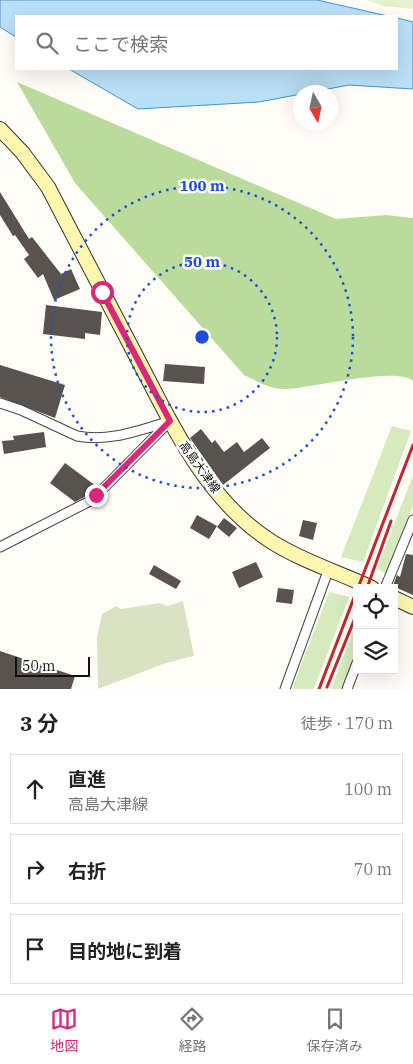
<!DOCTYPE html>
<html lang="ja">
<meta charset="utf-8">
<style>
body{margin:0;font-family:"IBM Plex Serif","Noto Sans JP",serif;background:#f6f6f6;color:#222}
.controls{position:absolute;right:15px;bottom:15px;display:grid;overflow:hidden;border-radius:0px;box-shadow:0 5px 20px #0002}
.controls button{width:45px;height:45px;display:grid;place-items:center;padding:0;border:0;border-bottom:1px solid #e0e0e0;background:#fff;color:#222;font:25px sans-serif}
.compass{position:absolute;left:293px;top:85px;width:45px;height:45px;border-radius:50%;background:#fff;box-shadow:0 5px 20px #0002;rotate:171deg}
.scale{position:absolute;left:15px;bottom:12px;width:75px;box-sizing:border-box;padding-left:5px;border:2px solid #111;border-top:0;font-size:14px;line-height:18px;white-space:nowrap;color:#111;-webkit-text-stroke:4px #fff;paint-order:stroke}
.stop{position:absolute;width:15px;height:15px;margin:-11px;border:4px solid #db2777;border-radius:50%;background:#fff}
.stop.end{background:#db2777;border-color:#fff;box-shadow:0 1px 5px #0008}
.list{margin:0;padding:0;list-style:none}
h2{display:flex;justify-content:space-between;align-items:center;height:65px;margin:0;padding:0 20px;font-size:21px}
h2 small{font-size:16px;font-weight:400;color:#767676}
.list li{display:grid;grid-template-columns:32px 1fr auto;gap:15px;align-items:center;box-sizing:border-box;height:70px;margin:0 10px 10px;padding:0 10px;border:1px solid #e0e0e0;border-radius:0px}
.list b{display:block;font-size:19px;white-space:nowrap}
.list p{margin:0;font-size:16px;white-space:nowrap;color:#767676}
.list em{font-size:16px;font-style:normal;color:#767676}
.icon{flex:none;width:28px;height:28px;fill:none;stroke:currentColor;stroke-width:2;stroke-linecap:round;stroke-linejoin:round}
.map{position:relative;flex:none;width:413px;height:689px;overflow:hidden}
.search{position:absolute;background:#fff;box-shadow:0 5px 20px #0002;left:15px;right:15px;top:15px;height:55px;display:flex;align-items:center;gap:12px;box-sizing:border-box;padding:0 18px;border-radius:0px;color:#767676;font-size:19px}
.sheet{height:305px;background:#fff}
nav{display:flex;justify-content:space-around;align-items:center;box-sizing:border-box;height:70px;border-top:1px solid #e0e0e0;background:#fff;font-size:14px;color:#767676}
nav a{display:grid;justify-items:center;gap:2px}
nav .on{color:#db2777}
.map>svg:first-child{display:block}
.green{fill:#d5ebbd}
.forest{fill:#b9dc9c}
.cemetery{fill:#d9e3c4}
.pitch{fill:#e6f2cf}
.water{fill:#b9e0f7;stroke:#3f96cf}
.building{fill:#5a524d}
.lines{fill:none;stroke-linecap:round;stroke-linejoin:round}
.minor-casing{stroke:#444;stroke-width:11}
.secondary-casing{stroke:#333;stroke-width:16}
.minor{stroke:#fff;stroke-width:9}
.secondary{stroke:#fff6b0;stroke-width:14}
.rail{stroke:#c4262e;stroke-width:3}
.route{stroke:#db2777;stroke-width:6}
.ring{fill:none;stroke:#1d4ed8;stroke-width:2.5;stroke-dasharray:2.5 5}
.labels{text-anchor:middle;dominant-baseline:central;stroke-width:5;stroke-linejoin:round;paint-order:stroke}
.street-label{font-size:12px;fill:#111;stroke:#fff}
.centre{fill:#1d4ed8;stroke:#fff;stroke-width:2.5}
.ring-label{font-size:15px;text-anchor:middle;font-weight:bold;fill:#1d4ed8;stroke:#fff;stroke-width:5;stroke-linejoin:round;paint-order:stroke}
</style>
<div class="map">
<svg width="413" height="689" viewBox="0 0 413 689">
<rect width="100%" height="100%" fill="#fffdf5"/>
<path class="green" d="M392 426 411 431 363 562 341 557Z
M413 475V506L387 574 377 569Z
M329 592 349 597 314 689H292Z
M357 622V654L343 689H331Z"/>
<path class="forest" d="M17 82 336 219 386 215 413 218V381C396 366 312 388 287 389 271 390 258 382 244 375L75 183Z"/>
<path class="cemetery" d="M183 601 194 656 166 663 98 689 97 637 102 614 116 606 121 609 160 603 167 606Z"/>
<path class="pitch" d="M367 0H413V9L384 6Z"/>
<path class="water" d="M0 0H317L388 16H16V37L0 27Z
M397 18 413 22V89L349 85 259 102 138 109 69 69H397Z"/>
<path class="building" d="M0 192 29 239 32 237 61 274 71 269 80 289 54 300 43 274 38 278 24 259 29 255 15 235 13 236 0 215Z
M46 305 102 312 100 335 85 333V339L43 334Z
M165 364 205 367 204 384 163 381Z
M0 365 65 385 55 418 0 397Z
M201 429 212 443 215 440 224 452 237 442 244 452 262 438 270 448 223 485 190 438Z
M44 432 46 447 4 454 2 441 14 440 13 436Z
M65 463 96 486 88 495 75 502 50 483Z
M197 515 217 526 209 539 190 528Z
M224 518 237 528 229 537 217 527Z
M303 520 317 523 313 540 299 536Z
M406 554 413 555V595L397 588 396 590 392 588 397 575 400 577Z
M256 562 263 577 239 588 232 572Z
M154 565 181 581 176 589 149 574Z
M278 588 294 590 292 604 276 602Z
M0 651 75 676 71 689H0Z"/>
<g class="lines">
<defs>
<path id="minor" d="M0 403 21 410 77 436C108 442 137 431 167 422
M0 547 92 500 170 421
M385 588 413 520
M285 689 328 571
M347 689 357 663"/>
<path id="secondary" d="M0 129 22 152 48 187C77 242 105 297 134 352 170 420 204 499 272 542 304 562 338 572 372 588
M394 598 413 607"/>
</defs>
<use href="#minor" class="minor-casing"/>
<use href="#secondary" class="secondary-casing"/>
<use href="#minor" class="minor"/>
<use href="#secondary" class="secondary"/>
<path class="rail" d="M358 588 413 445
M367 588 391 521
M327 687 357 613
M319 689 357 590"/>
</g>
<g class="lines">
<path class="route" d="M96 495 170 421 102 292"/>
</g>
<g class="ring">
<circle cx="202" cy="337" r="75"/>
<circle cx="202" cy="337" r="151"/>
</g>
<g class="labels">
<g class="street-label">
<text transform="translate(200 467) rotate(54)">高島大津線</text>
</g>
</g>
<circle cx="202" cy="337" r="8" class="centre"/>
<g class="ring-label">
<text x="202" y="191">100 m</text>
<text x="202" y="267">50 m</text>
</g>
</svg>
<div class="controls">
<button><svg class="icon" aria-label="locate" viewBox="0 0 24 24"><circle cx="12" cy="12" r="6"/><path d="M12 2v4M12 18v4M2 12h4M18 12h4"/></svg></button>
<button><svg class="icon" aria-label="layers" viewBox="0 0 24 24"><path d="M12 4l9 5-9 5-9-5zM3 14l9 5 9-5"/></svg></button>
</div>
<svg class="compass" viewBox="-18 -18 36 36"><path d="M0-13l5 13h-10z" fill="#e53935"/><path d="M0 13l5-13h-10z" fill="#767676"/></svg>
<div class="scale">50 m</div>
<div class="stop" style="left:102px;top:292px"></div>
<div class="stop end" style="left:96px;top:495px"></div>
<div class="search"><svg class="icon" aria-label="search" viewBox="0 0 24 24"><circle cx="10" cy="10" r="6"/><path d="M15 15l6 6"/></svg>ここで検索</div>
</div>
<section class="sheet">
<h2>3 分<small>徒歩 · 170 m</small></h2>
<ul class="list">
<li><svg class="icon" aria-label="ahead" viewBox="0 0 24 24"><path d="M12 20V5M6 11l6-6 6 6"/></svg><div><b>直進</b><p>高島大津線</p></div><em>100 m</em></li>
<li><svg class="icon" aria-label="right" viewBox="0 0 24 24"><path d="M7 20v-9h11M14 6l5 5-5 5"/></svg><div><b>右折</b></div><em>70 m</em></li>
<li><svg class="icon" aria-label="arrive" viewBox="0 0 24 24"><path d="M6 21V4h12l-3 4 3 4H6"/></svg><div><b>目的地に到着</b></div></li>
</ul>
</section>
<nav>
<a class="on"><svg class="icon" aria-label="map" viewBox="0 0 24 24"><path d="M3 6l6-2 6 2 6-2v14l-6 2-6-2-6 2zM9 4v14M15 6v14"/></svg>地図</a>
<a><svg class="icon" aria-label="directions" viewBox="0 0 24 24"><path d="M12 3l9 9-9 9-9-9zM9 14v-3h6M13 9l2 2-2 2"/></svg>経路</a>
<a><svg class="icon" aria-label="saved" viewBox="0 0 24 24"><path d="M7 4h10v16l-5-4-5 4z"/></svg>保存済み</a>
</nav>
